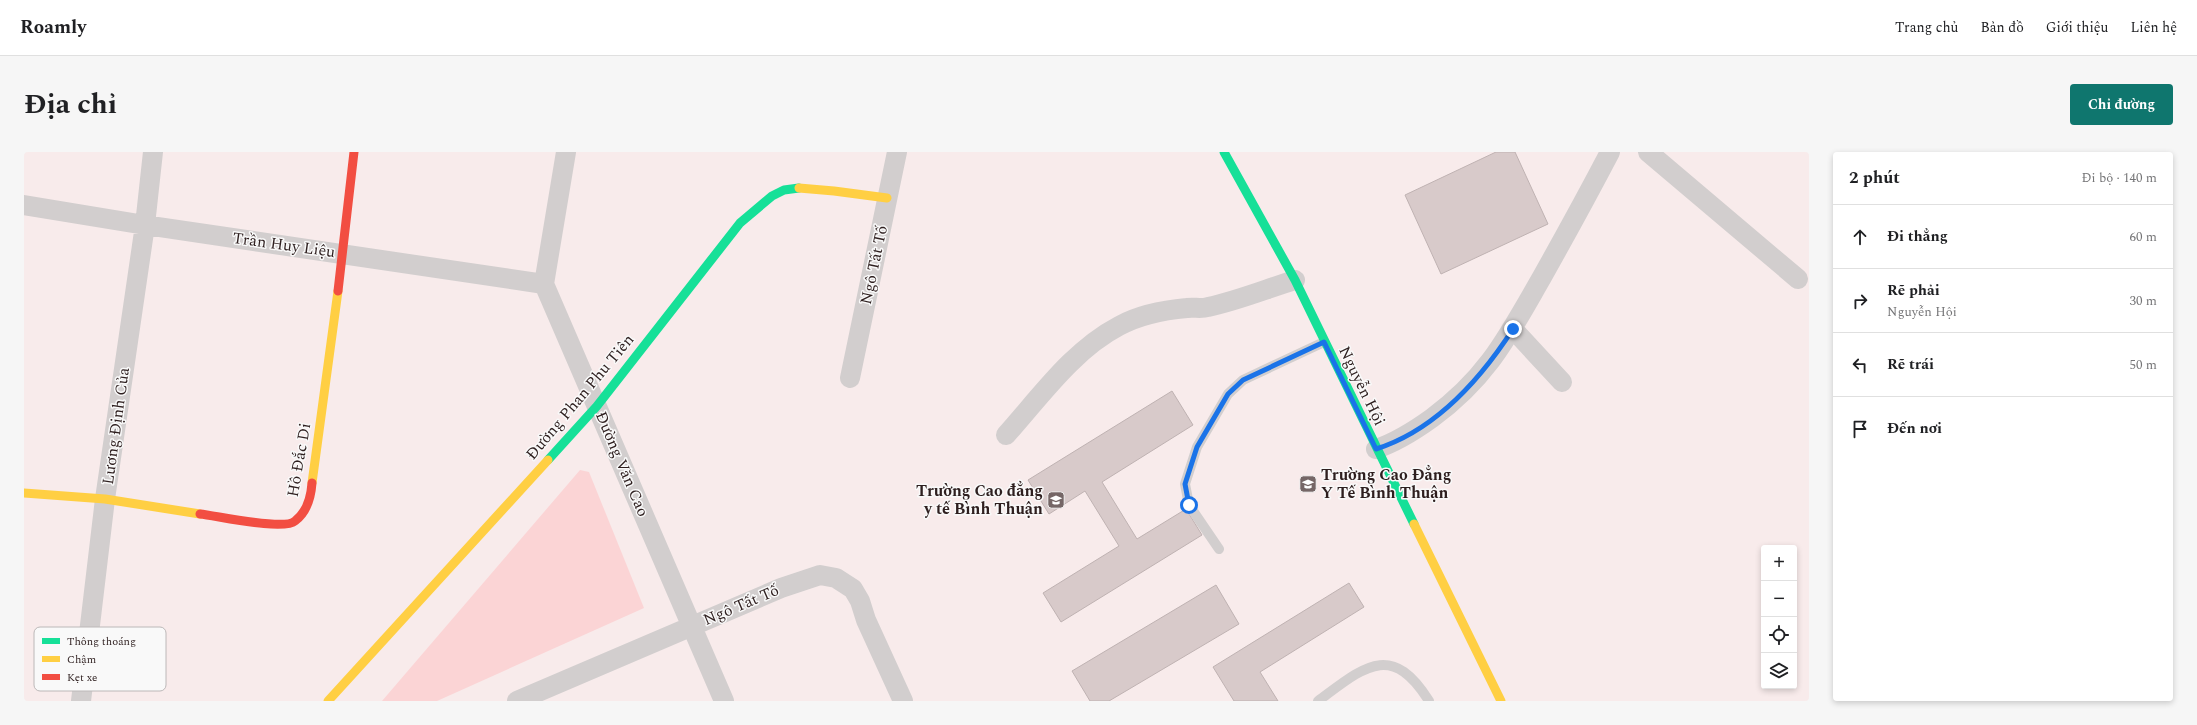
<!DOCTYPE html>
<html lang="vi">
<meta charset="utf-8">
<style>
body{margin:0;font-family:Spectral,serif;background:#f6f6f6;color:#202124}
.controls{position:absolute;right:12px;bottom:12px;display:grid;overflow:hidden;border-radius:4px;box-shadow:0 2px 6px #0003}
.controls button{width:36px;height:36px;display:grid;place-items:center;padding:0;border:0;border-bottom:1px solid #e0e0e0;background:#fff;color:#202124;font:20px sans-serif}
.stop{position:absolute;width:12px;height:12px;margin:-9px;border:3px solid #1a73e8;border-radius:50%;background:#fff}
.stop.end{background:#1a73e8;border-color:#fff;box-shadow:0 1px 4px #0008}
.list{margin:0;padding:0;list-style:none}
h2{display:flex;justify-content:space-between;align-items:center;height:52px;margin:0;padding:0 16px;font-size:17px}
h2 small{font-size:13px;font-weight:400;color:#757577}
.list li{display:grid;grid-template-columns:26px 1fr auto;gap:12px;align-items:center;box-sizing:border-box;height:64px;padding:0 16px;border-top:1px solid #e0e0e0}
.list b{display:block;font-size:15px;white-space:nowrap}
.list p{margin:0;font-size:13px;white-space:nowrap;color:#757577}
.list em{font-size:13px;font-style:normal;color:#757577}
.icon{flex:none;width:22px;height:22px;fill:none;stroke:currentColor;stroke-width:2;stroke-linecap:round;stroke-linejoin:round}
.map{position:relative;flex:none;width:1785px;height:549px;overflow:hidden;border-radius:4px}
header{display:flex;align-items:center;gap:24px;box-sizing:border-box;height:56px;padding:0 20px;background:#fff;border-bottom:1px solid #e0e0e0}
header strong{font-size:19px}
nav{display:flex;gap:22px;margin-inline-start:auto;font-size:14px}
.intro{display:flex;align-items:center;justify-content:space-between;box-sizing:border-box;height:96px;padding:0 24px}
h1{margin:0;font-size:28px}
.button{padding:10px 18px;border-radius:4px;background:#0f766e;color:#fff;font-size:14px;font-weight:700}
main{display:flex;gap:24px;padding:0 24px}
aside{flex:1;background:#fff;border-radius:4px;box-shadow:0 2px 6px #0003}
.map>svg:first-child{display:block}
.green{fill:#fbd4d5}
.building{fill:#d8caca;stroke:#bfb2b2}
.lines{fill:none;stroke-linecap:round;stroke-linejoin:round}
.lane{stroke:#d2cece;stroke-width:10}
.street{stroke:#d2cece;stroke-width:20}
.fast{stroke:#16e098;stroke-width:9}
.slow{stroke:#ffcf43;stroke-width:9}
.jam{stroke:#f24e42;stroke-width:9}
.route{stroke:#1a73e8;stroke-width:5}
.labels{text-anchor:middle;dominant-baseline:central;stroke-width:3;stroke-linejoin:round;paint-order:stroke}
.street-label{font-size:16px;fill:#2e1f1f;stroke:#f9f9f9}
.poi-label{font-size:16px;font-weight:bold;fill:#2e1f1f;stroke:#f9f9f9;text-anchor:start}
.key{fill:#f9f9f9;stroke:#bcb8b8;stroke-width:1}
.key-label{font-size:11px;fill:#2e1f1f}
</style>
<header>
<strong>Roamly</strong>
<nav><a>Trang chủ</a><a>Bản đồ</a><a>Giới thiệu</a><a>Liên hệ</a></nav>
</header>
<div class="intro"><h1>Địa chỉ</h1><a class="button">Chỉ đường</a></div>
<main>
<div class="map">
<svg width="1785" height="549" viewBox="0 0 1785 549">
<rect width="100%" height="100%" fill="#f8ebeb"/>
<path class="green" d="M556 318 565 320 620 456 413 549H358Z"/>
<path class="building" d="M1472 0H1491L1524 72 1417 122 1381 43Z
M1148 239 1169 273 1078 330 1113 387 1162 357 1178 383 1037 470 1019 441 1095 394 1061 339 1025 362 1004 328Z
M1325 431 1340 455 1236 520 1254 549H1210L1189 515Z
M1192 433 1215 472 1085 549H1066L1048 519Z"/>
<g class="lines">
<path class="lane" d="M1195 397 1165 353 1161 332 1173 295 1204 242 1219 228 1300 190
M1294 549C1339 516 1367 488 1405 549"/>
<path class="street" d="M542 0 520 132 700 549
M1624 0 1774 127
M0 53 121 73 520 132
M1489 177 1538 230
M826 226 873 0
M982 283C1016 245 1049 198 1095 174 1115 163 1140 158 1163 156 1170 155 1177 157 1184 155 1213 149 1242 137 1271 128
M1352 297C1373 290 1390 279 1408 266 1464 225 1484 184 1518 125 1541 84 1564 42 1586 0
M57 549 81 347 121 73 129 0
M493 549 757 436 796 423 812 426 829 437 836 449 842 468 879 549"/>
<path class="fast" d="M1200 0 1271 128 1390 372
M524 308 573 254 716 71 748 44 760 38 775 36"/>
<path class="slow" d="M775 36 810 39 863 46
M288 331 314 139
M0 341 81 347 176 362
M1390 372 1477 549
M304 549 524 308"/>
<path class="jam" d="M314 139 330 0
M176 362C194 364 260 379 271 369 283 360 287 345 288 331"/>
</g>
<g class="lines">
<path class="route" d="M1165 353 1161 332 1173 295 1204 242 1219 228 1300 190 1352 297C1412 278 1456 228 1489 177"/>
</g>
<defs>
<symbol id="university-square" viewBox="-11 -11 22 22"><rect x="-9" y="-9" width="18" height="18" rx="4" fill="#756666" stroke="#f9f9f9"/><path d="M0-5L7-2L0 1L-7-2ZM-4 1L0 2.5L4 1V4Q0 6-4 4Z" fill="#fff"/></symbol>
</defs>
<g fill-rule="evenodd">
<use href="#university-square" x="1274" y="322" width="20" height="20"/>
<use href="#university-square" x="1022" y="338" width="20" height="20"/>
</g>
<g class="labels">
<g class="street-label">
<text transform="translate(260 93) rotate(8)">Trần Huy Liệu</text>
<text transform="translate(850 113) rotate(-78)">Ngô Tất Tố</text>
<text transform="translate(1338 234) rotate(64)">Nguyễn Hội</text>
<text transform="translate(556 245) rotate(-50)">Đường Phan Phu Tiên</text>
<text transform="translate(92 274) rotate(-82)">Lương Định Của</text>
<text transform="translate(275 308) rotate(-80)">Hồ Đắc Di</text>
<text transform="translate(598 312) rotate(67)">Đường Văn Cao</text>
<text transform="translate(717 453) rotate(-23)">Ngô Tất Tố</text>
</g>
<g class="poi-label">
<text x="1297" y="323">Trường Cao Đẳng<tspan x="1297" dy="18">Y Tế Bình Thuận</tspan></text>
<text x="1019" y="339" text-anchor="end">Trường Cao đẳng<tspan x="1019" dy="18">y tế Bình Thuận</tspan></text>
</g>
</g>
<rect x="10" y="475" width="132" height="64" rx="6" class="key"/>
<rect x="18" y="486" width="18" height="6" fill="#16e098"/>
<rect x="18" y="504" width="18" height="6" fill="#ffcf43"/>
<rect x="18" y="522" width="18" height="6" fill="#f24e42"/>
<g class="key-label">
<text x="43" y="493">Thông thoáng</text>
<text x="43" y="511">Chậm</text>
<text x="43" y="529">Kẹt xe</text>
</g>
</svg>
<div class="controls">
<button>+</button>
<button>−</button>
<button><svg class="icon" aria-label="locate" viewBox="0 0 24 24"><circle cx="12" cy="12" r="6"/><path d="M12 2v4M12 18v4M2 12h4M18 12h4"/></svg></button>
<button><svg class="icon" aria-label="layers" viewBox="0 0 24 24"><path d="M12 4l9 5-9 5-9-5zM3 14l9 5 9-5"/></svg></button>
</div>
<div class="stop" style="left:1165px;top:353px"></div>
<div class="stop end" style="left:1489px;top:177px"></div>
</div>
<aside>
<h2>2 phút<small>Đi bộ · 140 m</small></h2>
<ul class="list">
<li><svg class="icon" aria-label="ahead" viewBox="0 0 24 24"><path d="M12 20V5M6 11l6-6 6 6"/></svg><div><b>Đi thẳng</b></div><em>60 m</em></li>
<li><svg class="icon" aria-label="right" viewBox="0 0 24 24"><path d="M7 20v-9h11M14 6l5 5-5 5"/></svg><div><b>Rẽ phải</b><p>Nguyễn Hội</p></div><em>30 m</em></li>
<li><svg class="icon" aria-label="left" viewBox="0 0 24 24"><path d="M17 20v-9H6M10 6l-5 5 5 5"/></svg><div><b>Rẽ trái</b></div><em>50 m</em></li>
<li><svg class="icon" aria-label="arrive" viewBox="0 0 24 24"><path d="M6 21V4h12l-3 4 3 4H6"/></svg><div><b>Đến nơi</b></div></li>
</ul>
</aside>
</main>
